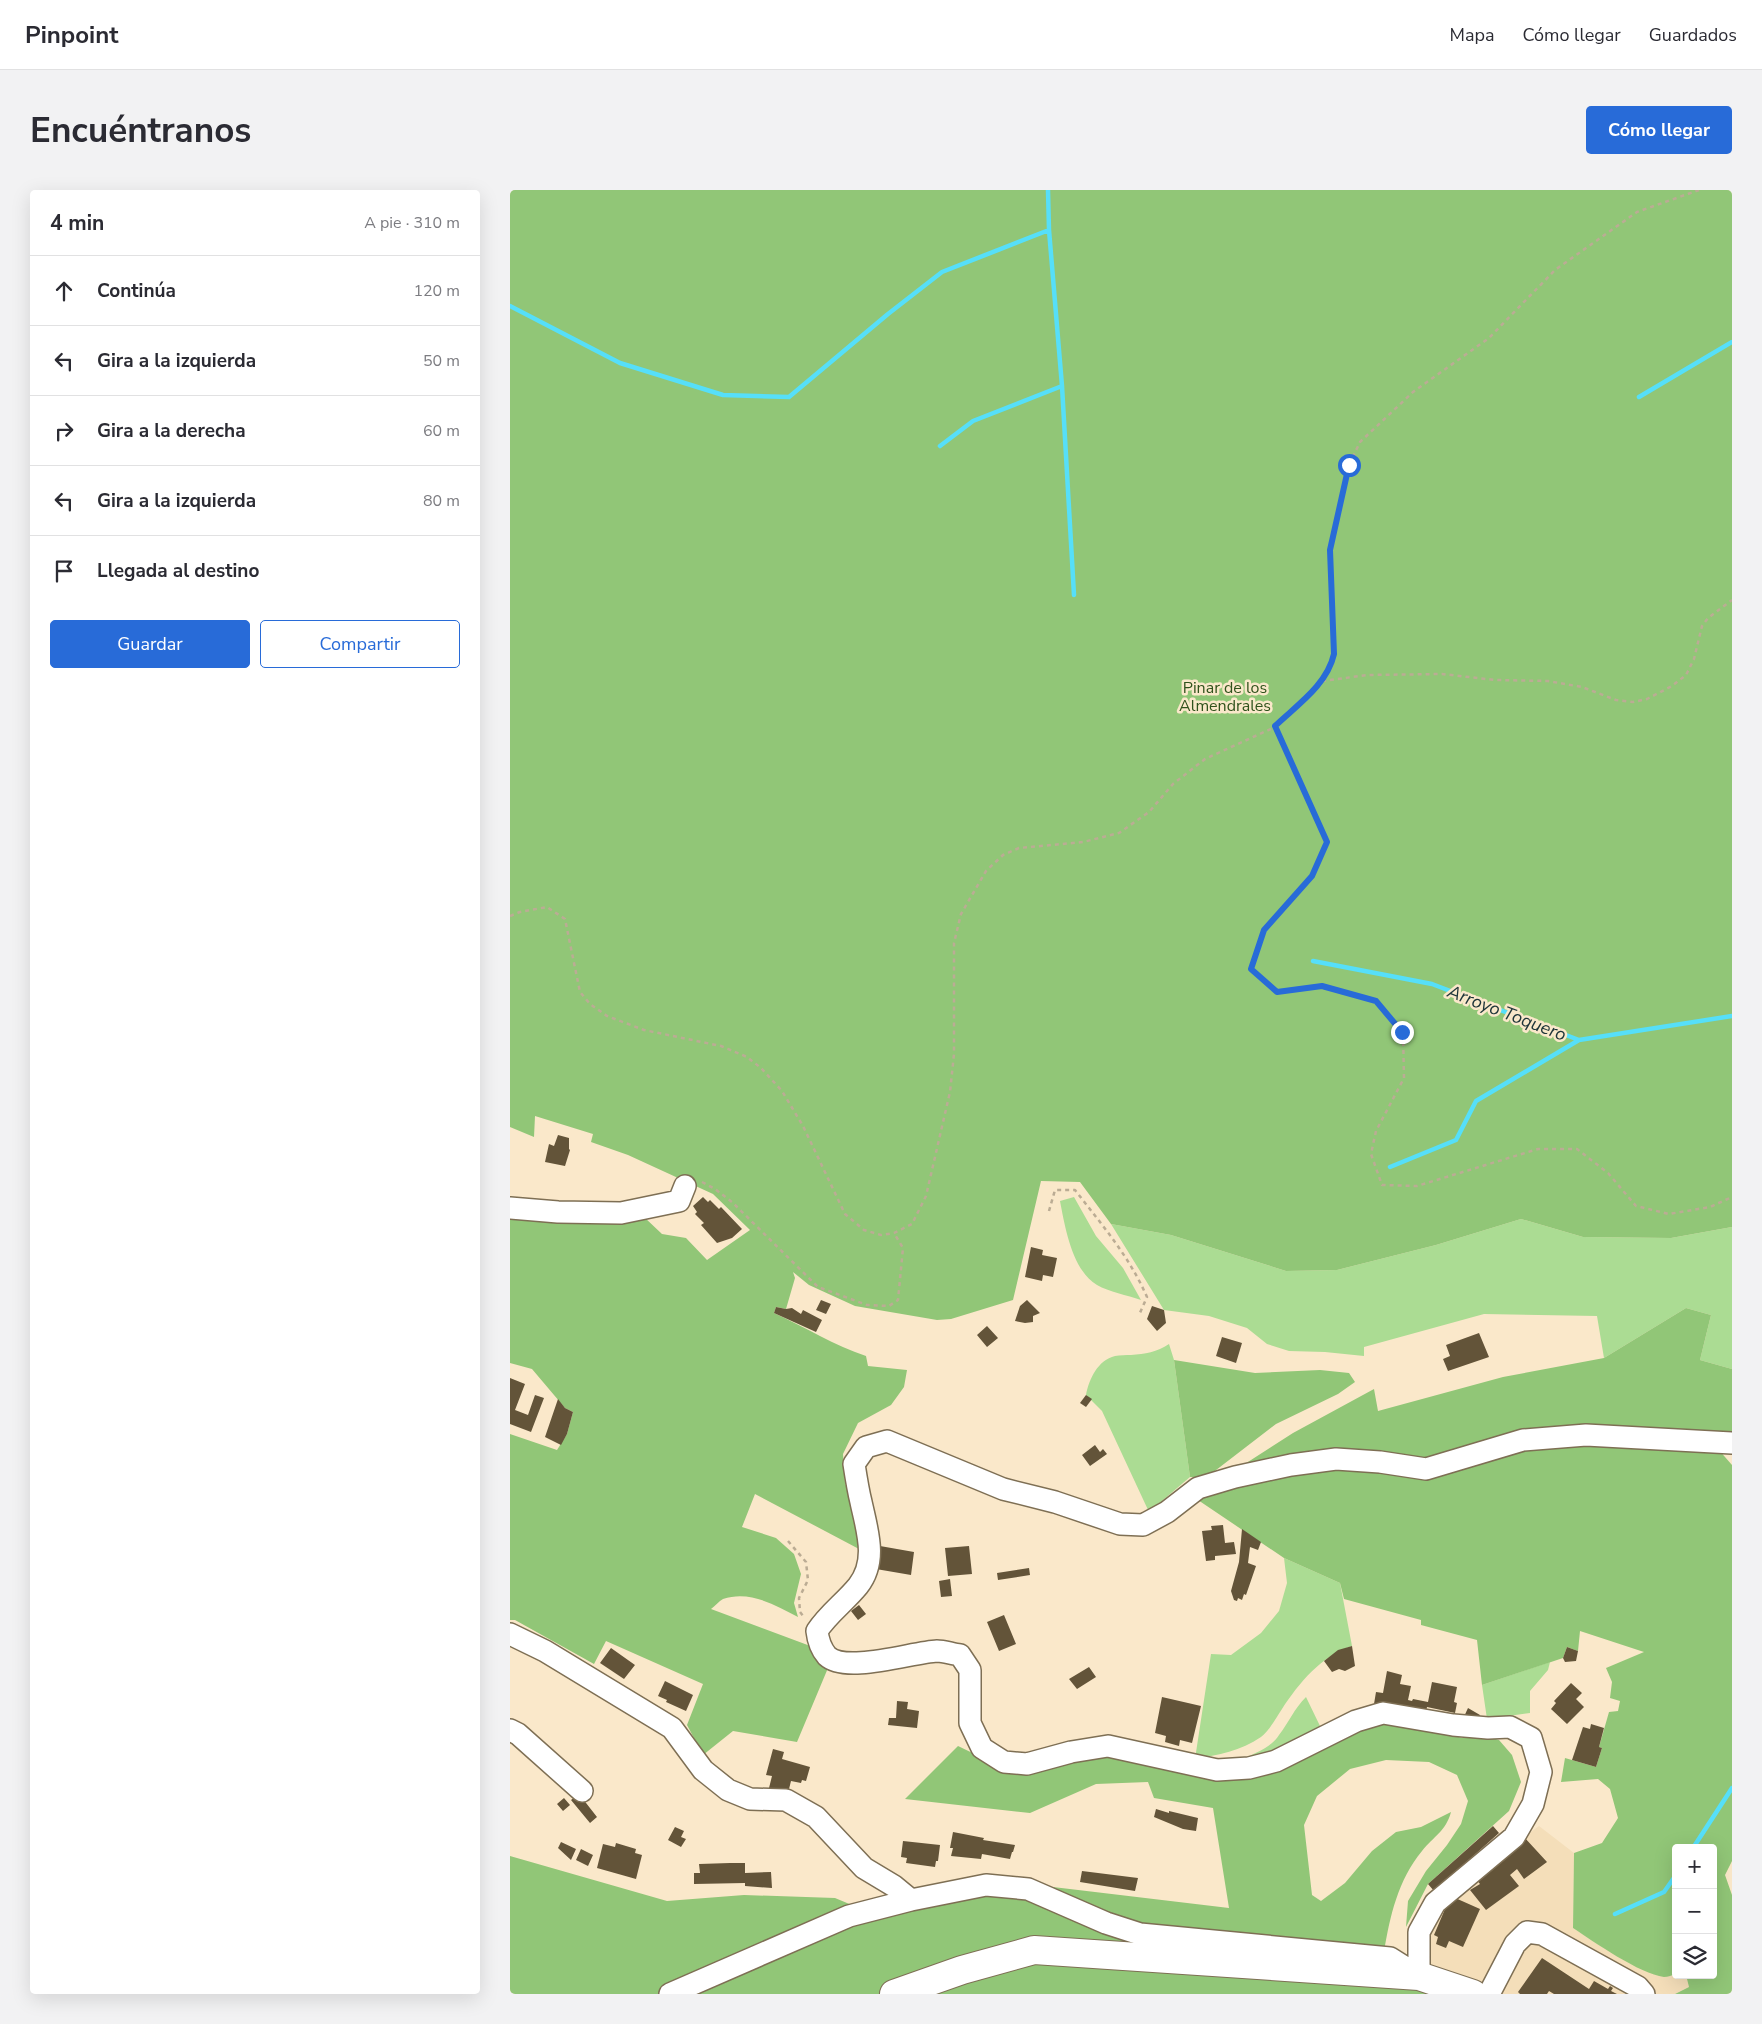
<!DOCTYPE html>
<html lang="es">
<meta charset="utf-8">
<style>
body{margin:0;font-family:"Nunito Sans",sans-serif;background:#f2f2f3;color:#2b2b33}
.controls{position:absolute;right:15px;bottom:15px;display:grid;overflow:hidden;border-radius:5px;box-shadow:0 5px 20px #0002}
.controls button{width:45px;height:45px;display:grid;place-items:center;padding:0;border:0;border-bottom:1px solid #e1e1e2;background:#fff;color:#2b2b33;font:25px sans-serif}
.stop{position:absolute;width:15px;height:15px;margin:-11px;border:4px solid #286bd8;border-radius:50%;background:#fff}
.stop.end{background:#286bd8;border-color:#fff;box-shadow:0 1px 5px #0008}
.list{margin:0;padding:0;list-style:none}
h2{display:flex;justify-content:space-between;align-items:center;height:65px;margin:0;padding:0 20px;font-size:21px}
h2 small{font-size:16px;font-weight:400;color:#7c7c81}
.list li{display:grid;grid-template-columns:32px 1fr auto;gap:15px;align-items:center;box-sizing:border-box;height:70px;padding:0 20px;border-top:1px solid #e1e1e2}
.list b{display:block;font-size:19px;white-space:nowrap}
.list em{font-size:16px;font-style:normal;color:#7c7c81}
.actions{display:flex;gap:10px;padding:15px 20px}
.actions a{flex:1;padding:11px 0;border:1px solid #286bd8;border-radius:5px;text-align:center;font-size:18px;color:#286bd8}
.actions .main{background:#286bd8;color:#fff}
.icon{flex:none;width:28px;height:28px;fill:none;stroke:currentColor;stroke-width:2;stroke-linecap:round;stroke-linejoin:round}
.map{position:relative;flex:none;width:1222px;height:1804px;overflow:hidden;border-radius:5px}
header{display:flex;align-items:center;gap:30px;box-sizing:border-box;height:70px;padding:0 25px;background:#fff;border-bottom:1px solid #e1e1e2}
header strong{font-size:24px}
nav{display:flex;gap:28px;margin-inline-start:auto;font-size:18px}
.intro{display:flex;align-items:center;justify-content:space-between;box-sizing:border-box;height:120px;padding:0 30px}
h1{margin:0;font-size:35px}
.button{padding:12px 22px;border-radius:5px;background:#286bd8;color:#fff;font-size:18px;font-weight:700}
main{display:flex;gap:30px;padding:0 30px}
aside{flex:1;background:#fff;border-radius:5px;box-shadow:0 5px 20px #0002}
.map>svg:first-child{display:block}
.built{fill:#f4deb9}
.green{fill:#abdc93}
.forest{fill:#91c677}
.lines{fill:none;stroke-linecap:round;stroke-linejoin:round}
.stream{stroke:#56dff9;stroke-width:4.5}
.building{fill:#635439}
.minor-casing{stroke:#7e6f54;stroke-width:24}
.major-casing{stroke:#7e6f54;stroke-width:30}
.path{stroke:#bbac94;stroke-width:2.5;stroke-dasharray:4 4;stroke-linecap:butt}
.minor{stroke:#fff;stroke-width:21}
.major{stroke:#fff;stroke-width:28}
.route{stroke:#286bd8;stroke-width:6}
.labels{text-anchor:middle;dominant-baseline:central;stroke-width:5;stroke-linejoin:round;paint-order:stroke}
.park-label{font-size:16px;fill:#30521c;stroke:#fae8ca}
.water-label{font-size:18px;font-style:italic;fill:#1d3439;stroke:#fae8ca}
</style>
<header>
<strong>Pinpoint</strong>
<nav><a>Mapa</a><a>Cómo llegar</a><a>Guardados</a></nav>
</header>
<div class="intro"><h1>Encuéntranos</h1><a class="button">Cómo llegar</a></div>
<main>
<aside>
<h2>4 min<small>A pie · 310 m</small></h2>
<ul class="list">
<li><svg class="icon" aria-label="ahead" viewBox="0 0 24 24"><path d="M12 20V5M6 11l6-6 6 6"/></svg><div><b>Continúa</b></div><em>120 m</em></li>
<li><svg class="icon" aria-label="left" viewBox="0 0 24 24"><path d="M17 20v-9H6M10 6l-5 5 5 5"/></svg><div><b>Gira a la izquierda</b></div><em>50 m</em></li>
<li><svg class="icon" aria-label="right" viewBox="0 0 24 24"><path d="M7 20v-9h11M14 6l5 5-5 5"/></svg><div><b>Gira a la derecha</b></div><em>60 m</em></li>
<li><svg class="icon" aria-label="left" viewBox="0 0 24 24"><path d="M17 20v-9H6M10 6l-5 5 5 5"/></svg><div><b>Gira a la izquierda</b></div><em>80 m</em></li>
<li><svg class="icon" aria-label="arrive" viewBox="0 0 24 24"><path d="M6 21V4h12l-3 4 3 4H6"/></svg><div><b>Llegada al destino</b></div></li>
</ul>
<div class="actions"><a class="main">Guardar</a><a>Compartir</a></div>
</aside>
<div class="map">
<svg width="1222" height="1804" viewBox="0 0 1222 1804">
<rect width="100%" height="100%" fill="#fae8ca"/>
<path class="built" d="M1029 1636 1064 1663 1063 1738 1084 1752 1132 1779 1155 1787 1166 1784 1176 1785 1179 1797 1165 1804H990L917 1776 921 1738 925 1723 1014 1647Z"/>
<path class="green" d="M564 1007 586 1046 613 1078 631 1110C617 1105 599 1102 587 1095 562 1080 555 1037 550 1011Z
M1011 1029 1073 1047 1161 1048 1222 1037V1179L1190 1170 1201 1125 1176 1118 1094 1168 1087 1126 974 1124 854 1157V1166L815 1162 779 1161 757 1154 737 1138 699 1126 654 1120 601 1034 661 1045 776 1081 827 1080 926 1055Z
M659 1154 664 1170 680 1287 639 1322 592 1221 576 1205C579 1189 588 1170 605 1166 610 1165 616 1165 621 1165 635 1164 647 1162 659 1154Z
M774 1368 830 1393 842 1456C811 1466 789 1493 772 1519 766 1528 759 1541 751 1547 731 1561 708 1565 685 1569L701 1464 721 1465 751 1443 769 1421 777 1393Z
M1040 1472 1038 1480 1020 1501V1523L977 1529 972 1495Z
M796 1507 810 1536 788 1551 753 1569 730 1570C744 1564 761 1558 769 1545 779 1532 784 1519 796 1507Z"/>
<path class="forest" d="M0 0H1222V1037L1161 1048 1073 1047 1011 1029 926 1055 827 1080 776 1081 661 1045 601 1034 570 992 531 991 503 1110 441 1129 427 1130 345 1116 299 1095 283 1082 285 1088 276 1119 266 1117 264 1123C295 1137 325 1156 356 1166L358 1176 397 1180 394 1197 381 1215 348 1233 333 1264 335 1293 347 1329 349 1359 245 1304 232 1337 266 1348 284 1364 291 1384 284 1413 288 1427C265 1415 240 1400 213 1409 209 1411 205 1416 201 1419L303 1457 318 1478 287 1552 223 1541 193 1565 177 1535 193 1494 96 1451 84 1474 5 1430H0V1244L47 1260 57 1244 63 1222 55 1218 22 1179 0 1173V1026L134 1027 152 1044 176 1048 197 1070 240 1040 203 1004 118 965 81 952 83 944 25 926 24 947 0 937Z
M1176 1118 1201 1125 1190 1170 1222 1179V1247L1074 1239 913 1272 727 1279 783 1243 864 1199 868 1221 993 1187 1094 1168Z
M664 1170 745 1183 810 1180 839 1183 845 1192 828 1204 766 1234 697 1287H680Z
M1080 1252 1208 1259 1222 1275V1671L1215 1685 1222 1705V1804H1165L1179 1797 1176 1785H1203V1658H1166V1784C1162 1785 1158 1787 1154 1787 1130 1784 1084 1752 1063 1738L1064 1663 1092 1653 1108 1628 1100 1599 1088 1589 1051 1592 1055 1568 1086 1577 1092 1558 1089 1557 1099 1522 1108 1521 1110 1511 1100 1508 1102 1492 1096 1478 1134 1462 1070 1441 1068 1461 1057 1457 1053 1468 972 1495 967 1450 911 1435V1430L834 1409 830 1393 774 1368 685 1308 797 1280 831 1278Z
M872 1530 921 1538 952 1548 976 1546 989 1550 1002 1565 1011 1592 999 1621 918 1694 896 1737 898 1711 916 1681 937 1655 951 1634 958 1611 947 1585 919 1572 876 1570 840 1579 807 1606 794 1635 802 1705 811 1711 835 1693 862 1661 886 1642 911 1637 941 1622C936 1641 924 1646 912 1661 888 1690 880 1726 874 1762L646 1740 587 1723 547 1702 543 1697 719 1718 703 1618 644 1608 638 1592 586 1594 520 1623 395 1609 448 1556 502 1582 581 1562 694 1583Z
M0 1666 157 1711 234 1705 325 1708 361 1723 479 1706 504 1705 583 1738 755 1763 930 1804H0Z"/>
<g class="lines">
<path class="stream" d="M538 0 539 40 552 196 564 405
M0 116 110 173 213 205 279 207 378 124 432 82 539 40
M1129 207 1222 152
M430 256 463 231 552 196
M803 771 922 794 1069 850 1222 826
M880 977 946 950 966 911 1069 850
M1183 1658 1222 1598
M1105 1724 1154 1702 1166 1685"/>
</g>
<path class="building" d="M48 945 59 948V959L60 960 55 976 35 972 39 954 44 956Z
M193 1007 198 1012 200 1010 209 1019 211 1017 232 1039 222 1048 207 1053 191 1035 194 1033 185 1024 187 1022 183 1016Z
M521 1057 533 1060 532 1065 547 1068 543 1087 533 1085 532 1091 515 1087Z
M311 1110 321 1114 316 1124 306 1120Z
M517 1110 530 1123 523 1126V1132L515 1133 505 1131 510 1116Z
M642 1116 654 1120 656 1133 647 1141 637 1129Z
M266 1117 276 1119 282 1118 291 1124 293 1120 312 1130 306 1142 264 1123Z
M477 1136 488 1148 477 1157 467 1145Z
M969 1143 979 1167 938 1181 933 1169 940 1166 936 1155Z
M712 1147 732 1153 726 1173 706 1166Z
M0 1188 15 1194 5 1220 18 1225 25 1205 34 1208 21 1242 0 1234Z
M576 1205 582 1209 576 1217 570 1213Z
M48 1209 55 1218 63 1222 57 1244 51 1255 35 1247Z
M585 1255 590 1262 593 1259 597 1264 580 1276 572 1265Z
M713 1335 715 1353 724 1352 726 1364 705 1366V1370L696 1371 692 1341 702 1340 701 1336Z
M732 1339 751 1352 748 1360 740 1357 738 1373 746 1376 736 1405 734 1404 732 1410 728 1408 727 1411 724 1410 721 1401 729 1372Z
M370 1356 404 1362 401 1385 366 1379Z
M459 1356 462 1384 438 1386 435 1358Z
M519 1378 520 1385 488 1390 487 1383Z
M440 1389 442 1406 431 1407 429 1391Z
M349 1415 356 1424 348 1430 341 1421Z
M494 1425 506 1454 489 1461 477 1432Z
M842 1456 845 1476 835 1481 829 1479 822 1482 814 1471 828 1460Z
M1057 1457 1068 1461 1066 1471 1055 1472 1053 1468Z
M101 1458 125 1475 114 1489 90 1473Z
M579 1477 586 1487 567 1499 559 1489Z
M877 1481 892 1485 890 1494 901 1496 898 1510 902 1511 903 1509 918 1512 922 1492 947 1497 944 1512 947 1513 945 1523 917 1517 916 1522 869 1513 864 1514 866 1502 873 1503Z
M155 1491 183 1505 176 1521 156 1512 157 1510 148 1506Z
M1061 1493 1072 1503 1066 1509 1074 1517 1057 1534 1041 1519 1046 1513 1044 1511Z
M652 1507 691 1516 682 1553 670 1550 669 1556 655 1552 656 1546 645 1543Z
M387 1511 398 1512 397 1519 409 1521 407 1538 378 1535 379 1528H386Z
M958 1518 970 1525 967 1532 952 1531Z
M1081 1534 1094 1538 1089 1557 1092 1558 1086 1577 1062 1570 1073 1537 1080 1539Z
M263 1559 274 1562 272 1569 300 1577 296 1591 292 1590 291 1593 281 1591 278 1603 259 1598 262 1586 256 1585Z
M69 1604 87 1627 80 1633 61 1610Z
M54 1608 60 1615 53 1621 47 1614Z
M646 1619 659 1623V1621L688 1628 686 1641 673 1639 644 1627Z
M983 1636 989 1643 924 1701 918 1694Z
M165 1637 174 1641 171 1647 176 1649 171 1657 158 1650Z
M443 1642 474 1648 473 1650 505 1655 503 1662H502L500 1669 472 1664 471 1669 441 1666 443 1658H440Z
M1014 1647 1037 1672 1014 1689 1007 1679 1000 1685 1009 1696 976 1720 960 1700 970 1694 966 1689Z
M393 1651 430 1655 428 1671H426L425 1677 396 1673 397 1668 391 1667Z
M51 1652 66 1659 61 1670 48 1658Z
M106 1653 126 1659 125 1663 132 1665 126 1689 87 1678 93 1654 105 1657Z
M71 1659 83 1665 78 1676 66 1670Z
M220 1673H235V1683L261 1682 262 1698 235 1696V1693L184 1694V1683H190L189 1674Z
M572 1681 628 1688 625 1701 570 1692Z
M943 1707 970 1719 953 1757 939 1751 936 1758 926 1754 928 1747 924 1745 938 1712Z
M1032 1768 1079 1799 1084 1791 1098 1799 1100 1796 1103 1798 1101 1801 1107 1804H1044L1039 1801 1037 1804H1010L1008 1802Z"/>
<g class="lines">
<defs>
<path id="minor" d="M0 1018 48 1022 111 1023 169 1011 175 996
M0 1444 35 1461 162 1538 193 1580 218 1600 240 1609 276 1610 306 1627 354 1678 384 1696 401 1710
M0 1540 8 1544 72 1601
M909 1786V1742L925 1713 1004 1647 1023 1614 1031 1582 1021 1548 1000 1537 978 1538 943 1535 873 1523 846 1531 766 1571 739 1578 707 1580 598 1556 561 1562 517 1574 494 1572 472 1558 460 1533V1480L450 1465C442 1464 434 1461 427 1461 403 1462 336 1484 317 1466 311 1459 308 1450 307 1441 318 1424 335 1412 348 1396 368 1371 357 1340 351 1312 348 1300 346 1287 344 1274L356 1257 377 1251 493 1299 545 1312 610 1334 633 1335 657 1322 688 1298 725 1287 781 1275 826 1269 870 1272 916 1279 1013 1250 1076 1245 1222 1253
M160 1804 339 1726 401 1710 476 1695 518 1699 596 1733 630 1744 880 1768 907 1785
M979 1804 1005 1754 1017 1742 1032 1744 1128 1797 1134 1804"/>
<path id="major" d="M384 1804 452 1780 524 1760 909 1786 963 1804"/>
</defs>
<use href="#minor" class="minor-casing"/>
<use href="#major" class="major-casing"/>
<path class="path" d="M812 491 858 485 932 484 985 490 1038 491 1072 497 1106 510 1123 512 1137 509 1162 496 1176 485 1184 469 1192 436 1198 428 1222 410
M765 537 817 652 802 686 754 740 741 779 767 802 812 796 866 811 893 842 894 888 866 941 861 964 872 995 907 996 1028 959H1067L1098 983 1126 1016 1159 1024 1200 1017 1222 1007
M0 726 10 722 37 717 55 729 70 802 80 814 97 826 134 840 211 856 237 867 251 878 272 901 293 936 335 1024 354 1040 371 1045 384 1043 402 1034 416 1006 440 902 444 864V753L451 724 476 681 493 665 509 658 573 652 609 643 639 622 663 594 695 569 765 537 812 491 821 476 824 464 820 360 839 275 850 252 903 202 979 148 1045 80 1127 22 1189 0
M192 992 205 999 222 1012 308 1097 357 1115 379 1116 388 1110 393 1058 384 1043
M539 1021 545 1000H565C592 1035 619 1066 637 1107L629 1125
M278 1351 296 1372 298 1390 289 1408 290 1422 294 1427"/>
<use href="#minor" class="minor"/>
<use href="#major" class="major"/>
</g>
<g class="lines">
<path class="route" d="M839 275 820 360 824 464C817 495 787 515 765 536L817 652 802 686 754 740 741 779 767 802 812 796 866 811 892 842"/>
</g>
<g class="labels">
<g class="park-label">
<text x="715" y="498">Pinar de los<tspan x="715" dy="18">Almendrales</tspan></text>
</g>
<g class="water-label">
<text transform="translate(997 823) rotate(21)">Arroyo Toquero</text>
</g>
</g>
</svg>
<div class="controls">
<button>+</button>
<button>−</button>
<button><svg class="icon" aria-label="layers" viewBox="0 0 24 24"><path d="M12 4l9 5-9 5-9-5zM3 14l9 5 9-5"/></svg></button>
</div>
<div class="stop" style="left:839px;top:275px"></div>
<div class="stop end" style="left:892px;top:842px"></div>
</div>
</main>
